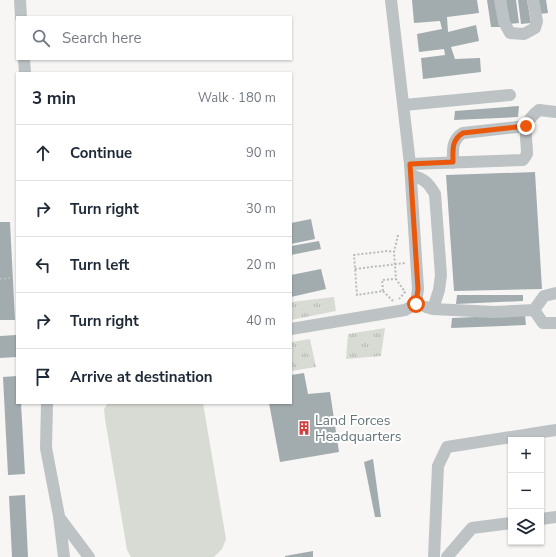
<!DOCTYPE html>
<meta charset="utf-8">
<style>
body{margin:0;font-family:"Nunito Sans",sans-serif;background:#f6f6f7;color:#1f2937}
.controls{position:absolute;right:12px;bottom:12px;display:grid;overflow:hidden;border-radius:0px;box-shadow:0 1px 3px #0004}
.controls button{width:36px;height:36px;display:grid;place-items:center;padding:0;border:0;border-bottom:1px solid #e0e1e3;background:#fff;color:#1f2937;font:20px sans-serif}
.stop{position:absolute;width:12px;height:12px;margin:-9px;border:3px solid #ea580c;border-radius:50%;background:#fff}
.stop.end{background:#ea580c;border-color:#fff;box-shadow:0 1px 4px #0008}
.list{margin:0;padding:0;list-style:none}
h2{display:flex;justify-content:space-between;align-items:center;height:52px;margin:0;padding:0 16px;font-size:17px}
h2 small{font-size:13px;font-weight:400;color:#747a83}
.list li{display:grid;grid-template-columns:26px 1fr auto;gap:12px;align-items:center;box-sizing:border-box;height:56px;padding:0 16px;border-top:1px solid #e0e1e3}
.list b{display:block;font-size:15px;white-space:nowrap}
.list em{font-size:13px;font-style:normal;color:#747a83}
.icon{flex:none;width:22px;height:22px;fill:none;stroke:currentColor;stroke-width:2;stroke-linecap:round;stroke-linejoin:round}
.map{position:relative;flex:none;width:556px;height:557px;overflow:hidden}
.search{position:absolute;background:#fff;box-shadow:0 1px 3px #0004;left:16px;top:16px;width:276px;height:44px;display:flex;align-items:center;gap:10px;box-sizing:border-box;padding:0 14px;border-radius:0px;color:#747a83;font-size:15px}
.panel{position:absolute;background:#fff;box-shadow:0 1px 3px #0004;left:16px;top:72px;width:276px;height:332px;border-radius:0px}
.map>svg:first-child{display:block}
.grass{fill:url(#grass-tufts)}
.garden{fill:#d8dbd4}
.building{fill:#a2acae}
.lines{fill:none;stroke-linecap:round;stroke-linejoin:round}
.path{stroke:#b7bbbc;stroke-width:2;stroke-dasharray:2 2;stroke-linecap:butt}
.minor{stroke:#bdc2c4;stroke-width:12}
.route{stroke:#ea580c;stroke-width:5}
.labels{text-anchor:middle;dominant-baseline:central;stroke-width:4;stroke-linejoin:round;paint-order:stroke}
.poi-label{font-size:14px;fill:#66777b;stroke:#fff;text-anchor:start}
</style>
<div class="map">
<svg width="556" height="557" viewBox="0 0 556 557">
<defs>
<pattern id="grass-tufts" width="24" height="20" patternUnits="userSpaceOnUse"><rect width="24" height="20" fill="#d8dbd4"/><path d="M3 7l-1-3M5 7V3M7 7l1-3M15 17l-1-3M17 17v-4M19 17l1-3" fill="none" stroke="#b3b6b1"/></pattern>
</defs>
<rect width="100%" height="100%" fill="#f7f6f4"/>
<path class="grass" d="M334 297 336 311 291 320V302Z
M385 328 381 356 346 359 348 334Z
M310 339 316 367 291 371V342Z"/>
<path class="garden" d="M108 403H203L226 539 222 549 214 557H131L127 550 105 419 104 409Z"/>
<path class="building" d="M412 0H477L479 13 447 17 448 32 476 25 479 41 451 47 455 59 480 58 481 72 423 79 421 58 445 55 444 49 419 52 417 34 442 29 440 21 414 23Z
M487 0H496L501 27H491Z
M506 0H516L519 23 509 24Z
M518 0H527L531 23 521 24Z
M537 0H546L548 13 539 14Z
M519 106 518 117 454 120 455 111Z
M535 172 542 289 454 291 446 175Z
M311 219 315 239 291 244V223Z
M0 222H10L15 320H0Z
M319 241 321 249 291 255V246Z
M321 269 326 289 291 297V275Z
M457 295H523V301L456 304Z
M525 315 526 325 451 328 452 318Z
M16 335 17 357 0 358V336Z
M304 373 308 394 330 392 339 452 280 462 269 403H291V375Z
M17 376V403H21L25 474 8 475 3 377Z
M373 459 381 517H375L364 462Z
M25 495 28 557H12L9 496Z
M313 551V557H285V556Z"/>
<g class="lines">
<path class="path" d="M398 235 394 252 396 279 405 292 399 299
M355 269 405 263
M0 279 10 278
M383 291 382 280 396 279
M393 301 383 291 357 295 354 255 387 251 394 252"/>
<path class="minor" d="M20 0 21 17
M500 0 504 22 510 33 524 34 535 28 537 21 533 0
M24 59 25 73
M404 105 510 95
M453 163C453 151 451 140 463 133L526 126
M410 164 523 160 527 154C527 133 520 125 539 110L556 112
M411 175C424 179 428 182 435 194L441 275 439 290 433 309
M426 307 433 309 494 312 534 310
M534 310 544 296 556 293
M534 310 543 323H556
M291 329 405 310 416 304 418 289 410 164 391 0
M47 403 46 448 59 516 64 557
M59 517 89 557
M541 519 556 517
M434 557 438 466 447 447 556 430
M447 557 472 528 511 523"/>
</g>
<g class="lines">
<path class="route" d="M416 304 418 289 410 164 453 162C453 151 451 140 463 133L526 126"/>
</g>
<defs>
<symbol id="building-bare" viewBox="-9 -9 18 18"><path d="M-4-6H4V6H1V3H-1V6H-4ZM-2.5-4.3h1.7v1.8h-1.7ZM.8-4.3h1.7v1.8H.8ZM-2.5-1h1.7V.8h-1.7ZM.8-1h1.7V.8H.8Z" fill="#cd403e" stroke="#fff" stroke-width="2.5" paint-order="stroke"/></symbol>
</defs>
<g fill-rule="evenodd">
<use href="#building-bare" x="294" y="418" width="20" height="20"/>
</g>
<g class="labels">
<g class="poi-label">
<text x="315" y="420">Land Forces<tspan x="315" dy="16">Headquarters</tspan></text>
</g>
</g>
</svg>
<div class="controls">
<button>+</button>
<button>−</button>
<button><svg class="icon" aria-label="layers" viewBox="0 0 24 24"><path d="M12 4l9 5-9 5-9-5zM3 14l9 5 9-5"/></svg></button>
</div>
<div class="stop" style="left:416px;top:304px"></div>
<div class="stop end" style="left:526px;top:126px"></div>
<div class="search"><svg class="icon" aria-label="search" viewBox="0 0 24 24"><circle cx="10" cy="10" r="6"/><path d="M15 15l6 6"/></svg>Search here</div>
<section class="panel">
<h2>3 min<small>Walk · 180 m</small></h2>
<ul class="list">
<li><svg class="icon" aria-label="ahead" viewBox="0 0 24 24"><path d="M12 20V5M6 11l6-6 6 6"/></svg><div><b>Continue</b></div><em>90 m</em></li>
<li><svg class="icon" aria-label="right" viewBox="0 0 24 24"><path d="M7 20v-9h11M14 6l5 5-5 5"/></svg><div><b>Turn right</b></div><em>30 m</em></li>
<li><svg class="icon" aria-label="left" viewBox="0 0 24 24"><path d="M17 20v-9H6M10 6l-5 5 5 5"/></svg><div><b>Turn left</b></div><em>20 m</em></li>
<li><svg class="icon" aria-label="right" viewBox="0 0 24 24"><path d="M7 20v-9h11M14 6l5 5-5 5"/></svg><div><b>Turn right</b></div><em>40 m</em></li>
<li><svg class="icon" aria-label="arrive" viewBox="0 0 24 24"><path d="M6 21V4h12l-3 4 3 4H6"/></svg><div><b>Arrive at destination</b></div></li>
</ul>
</section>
</div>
